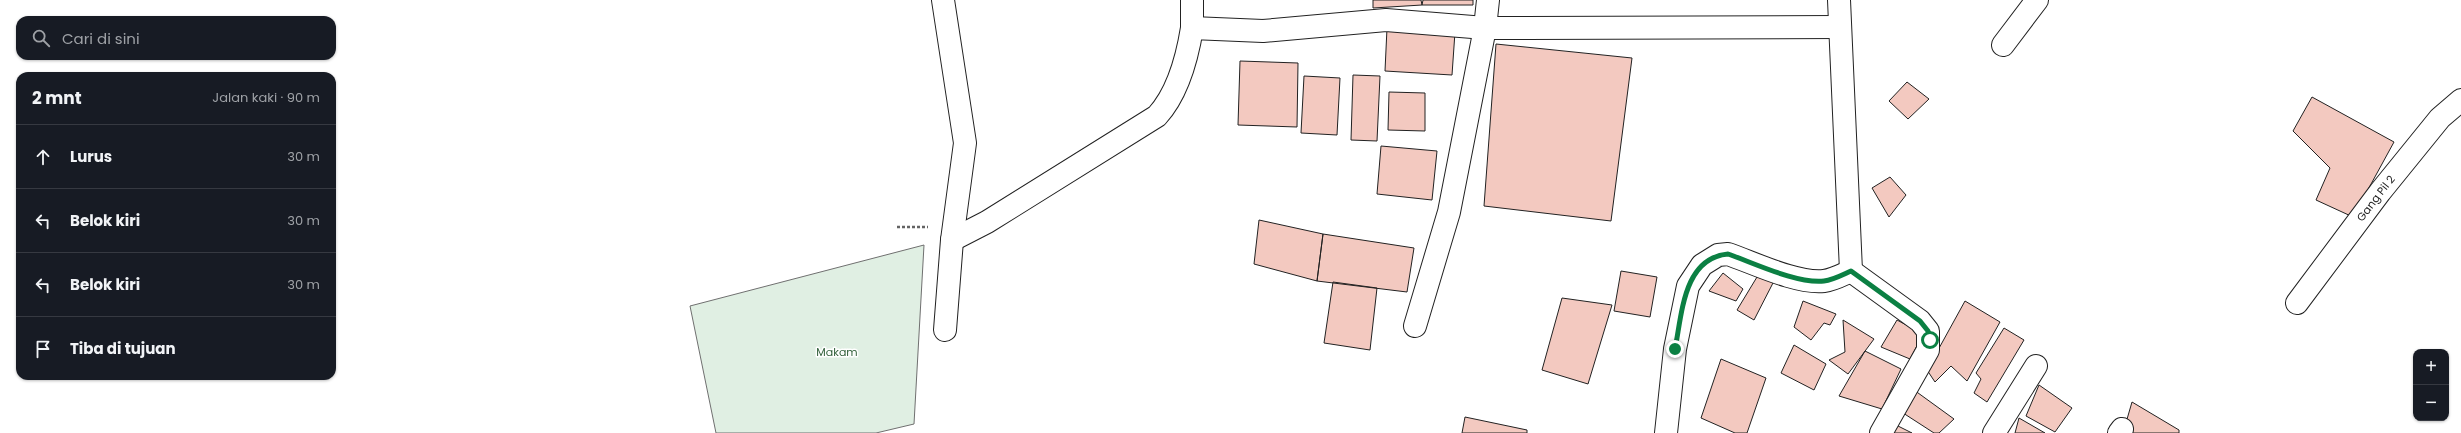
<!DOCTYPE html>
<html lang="id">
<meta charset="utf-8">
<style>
body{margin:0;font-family:Poppins,sans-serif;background:#242831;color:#f1f3f6}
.controls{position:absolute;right:12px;bottom:12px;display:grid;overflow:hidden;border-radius:8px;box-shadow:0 1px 3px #0004}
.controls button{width:36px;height:36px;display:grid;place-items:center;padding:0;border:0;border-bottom:1px solid #363941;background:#171b24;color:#f1f3f6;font:20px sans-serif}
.stop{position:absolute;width:12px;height:12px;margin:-9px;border:3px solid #0b8043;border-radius:50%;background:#fff}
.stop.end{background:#0b8043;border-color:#fff;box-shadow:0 1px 4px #0008}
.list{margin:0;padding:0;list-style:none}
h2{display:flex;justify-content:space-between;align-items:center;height:52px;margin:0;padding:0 16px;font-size:17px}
h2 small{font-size:13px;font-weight:400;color:#9ea1a6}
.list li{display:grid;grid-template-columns:26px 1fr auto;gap:12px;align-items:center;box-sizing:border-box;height:64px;padding:0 16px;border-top:1px solid #363941}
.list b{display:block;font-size:15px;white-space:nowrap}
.list em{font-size:13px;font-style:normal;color:#9ea1a6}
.icon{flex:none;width:22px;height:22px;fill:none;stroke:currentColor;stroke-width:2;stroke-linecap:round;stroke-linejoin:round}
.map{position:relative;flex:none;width:2461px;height:433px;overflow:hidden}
.search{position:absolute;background:#171b24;box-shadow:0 1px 3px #0004;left:16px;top:16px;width:320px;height:44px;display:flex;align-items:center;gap:10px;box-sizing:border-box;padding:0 14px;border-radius:12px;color:#9ea1a6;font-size:15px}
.panel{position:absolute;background:#171b24;box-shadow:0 1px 3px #0004;left:16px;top:72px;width:320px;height:308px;border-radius:12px}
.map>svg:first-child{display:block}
.green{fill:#e0efe3;stroke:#6f6f6f}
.building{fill:#f3c9c0;stroke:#222}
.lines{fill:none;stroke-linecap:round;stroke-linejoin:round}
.minor-casing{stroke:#222;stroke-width:24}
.path{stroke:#646464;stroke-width:2.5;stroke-dasharray:3 2;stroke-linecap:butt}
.minor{stroke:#fff;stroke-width:22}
.route{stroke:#0b8043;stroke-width:5}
.labels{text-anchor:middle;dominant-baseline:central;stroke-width:3;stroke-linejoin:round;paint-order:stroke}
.street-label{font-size:11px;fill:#222;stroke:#fff}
.park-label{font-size:11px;fill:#2f5e38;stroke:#fff}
</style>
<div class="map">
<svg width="2461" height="433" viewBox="0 0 2461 433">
<rect width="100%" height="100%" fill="#fff"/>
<path class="green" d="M924 245 914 424 876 433H716L690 306Z"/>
<path class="building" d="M1373 0H1421L1422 5 1373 8Z
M1423 0H1473V5H1422Z
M1387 28 1455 32 1452 75 1385 71Z
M1496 44 1632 58 1611 221 1484 206Z
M1240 61 1298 63 1297 127 1238 125Z
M1353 75 1380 76 1377 141 1351 140Z
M1304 76 1340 78 1337 135 1301 133Z
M1907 82 1929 99 1908 119 1889 101Z
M1389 92 1425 93V131L1388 130Z
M2312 97 2394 142 2353 217 2316 200 2330 168 2293 131Z
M1381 146 1437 151 1432 200 1377 194Z
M1890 177 1906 195 1889 217 1872 188Z
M1259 220 1323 234 1317 281 1254 264Z
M1323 234 1414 248 1407 292 1317 281Z
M1621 271 1657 277 1650 317 1614 311Z
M1723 273 1743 289 1736 301 1709 291Z
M1757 277 1774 281 1754 320 1737 310Z
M1333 282 1377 288 1370 350 1324 343Z
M1562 298 1612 305 1588 384 1542 370Z
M1803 301 1836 314 1830 325 1824 323 1811 340 1794 327Z
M1965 301 2000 322 1967 381 1951 366 1935 382 1927 370Z
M1843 320 1874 339 1848 374 1829 360 1845 352Z
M1897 320 1923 334 1910 359 1881 347Z
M2004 328 2024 340 1987 402 1974 393 1981 379 1976 373Z
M1794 345 1826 364 1814 390 1781 373Z
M1865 351 1901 369 1882 409 1839 396Z
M1721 359 1766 378 1747 433H1735L1701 418Z
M2039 385 2072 408 2055 432 2026 416Z
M1914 390 1954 419 1939 433H1934L1900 411Z
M2132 402 2179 430V433H2123Z
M1465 417 1527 430V433H1462Z
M2019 418 2045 433H2015Z
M1896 425 1912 433H1893Z"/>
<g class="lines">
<defs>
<g id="minor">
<path d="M943 0 965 143 952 240 945 330"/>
<path d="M1839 0 1851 271"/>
<path d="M1192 28V0"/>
<path d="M2003 45 2037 0"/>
<path d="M952 240 987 222 1157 116C1178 93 1187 59 1192 28L1263 31 1386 20 1485 28 1839 27"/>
<path d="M1851 271 1920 321 1928 331V350L1881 433"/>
<path id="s1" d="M2297 303 2380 192 2440 118 2461 100"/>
<path d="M1415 326 1449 212 1485 28 1488 0"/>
<path d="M1666 433 1675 349 1688 286 1702 265 1718 255 1728 254C1754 263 1797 284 1824 281 1833 280 1842 275 1851 271"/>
<path d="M1994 433 2036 366"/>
<path d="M2119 433 2122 429"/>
</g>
</defs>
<use href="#minor" class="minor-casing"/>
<path class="path" d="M897 227H928"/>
<use href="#minor" class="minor"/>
</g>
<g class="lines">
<path class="route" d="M1675 349C1682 315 1683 258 1728 254 1754 263 1797 284 1824 281 1833 280 1842 275 1851 271L1920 321 1928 331 1930 340"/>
</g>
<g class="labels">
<g class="street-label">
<text stroke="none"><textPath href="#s1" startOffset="131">Gang Pil 2</textPath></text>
</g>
<g class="park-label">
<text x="837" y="352">Makam</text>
</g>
</g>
</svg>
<div class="controls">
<button>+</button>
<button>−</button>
</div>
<div class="stop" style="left:1930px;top:340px"></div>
<div class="stop end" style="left:1675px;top:349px"></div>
<div class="search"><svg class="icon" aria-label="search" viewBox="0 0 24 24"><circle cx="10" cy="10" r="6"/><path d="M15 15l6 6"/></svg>Cari di sini</div>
<section class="panel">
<h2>2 mnt<small>Jalan kaki · 90 m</small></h2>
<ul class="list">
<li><svg class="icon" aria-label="ahead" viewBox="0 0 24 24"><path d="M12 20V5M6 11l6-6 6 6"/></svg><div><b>Lurus</b></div><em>30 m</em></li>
<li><svg class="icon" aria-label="left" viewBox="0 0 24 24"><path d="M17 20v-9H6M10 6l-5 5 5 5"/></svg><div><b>Belok kiri</b></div><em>30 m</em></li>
<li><svg class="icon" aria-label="left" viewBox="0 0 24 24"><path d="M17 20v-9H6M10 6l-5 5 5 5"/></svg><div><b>Belok kiri</b></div><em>30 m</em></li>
<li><svg class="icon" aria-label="arrive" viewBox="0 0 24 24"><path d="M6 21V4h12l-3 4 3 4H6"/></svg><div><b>Tiba di tujuan</b></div></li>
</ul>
</section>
</div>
